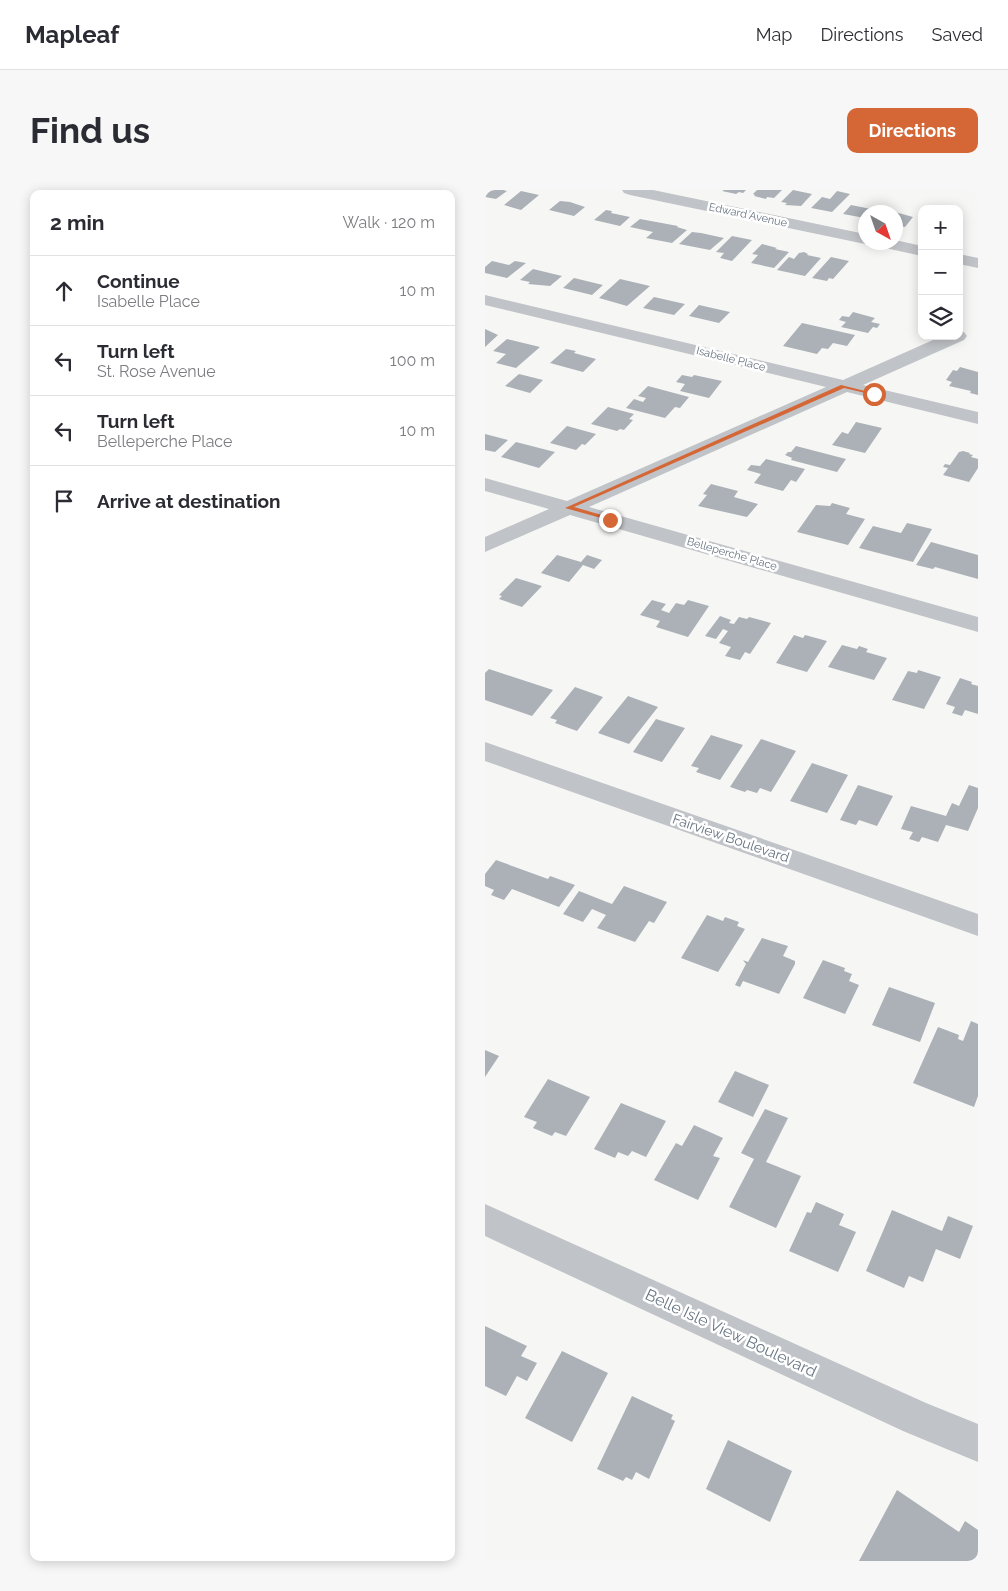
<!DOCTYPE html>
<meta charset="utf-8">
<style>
body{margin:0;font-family:Raleway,sans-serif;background:#f7f7f7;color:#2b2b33}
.controls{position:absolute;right:15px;top:15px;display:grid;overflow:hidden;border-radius:10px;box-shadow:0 2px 12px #0003}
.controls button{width:45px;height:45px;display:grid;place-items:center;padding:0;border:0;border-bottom:1px solid #e1e1e2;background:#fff;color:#2b2b33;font:25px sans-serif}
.compass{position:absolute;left:373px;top:15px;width:45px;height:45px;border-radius:50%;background:#fff;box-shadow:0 2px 12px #0003;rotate:140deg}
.stop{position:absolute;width:15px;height:15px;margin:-11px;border:4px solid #d56635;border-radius:50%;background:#fff}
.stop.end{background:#d56635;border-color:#fff;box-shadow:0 1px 5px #0008}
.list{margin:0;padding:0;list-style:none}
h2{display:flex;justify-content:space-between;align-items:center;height:65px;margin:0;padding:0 20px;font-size:21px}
h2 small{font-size:16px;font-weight:400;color:#7c7c81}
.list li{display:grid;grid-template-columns:32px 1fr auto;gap:15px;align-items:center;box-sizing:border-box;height:70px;padding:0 20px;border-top:1px solid #e1e1e2}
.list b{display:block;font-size:19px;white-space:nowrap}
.list p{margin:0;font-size:16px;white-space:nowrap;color:#7c7c81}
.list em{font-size:16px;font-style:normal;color:#7c7c81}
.icon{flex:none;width:28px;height:28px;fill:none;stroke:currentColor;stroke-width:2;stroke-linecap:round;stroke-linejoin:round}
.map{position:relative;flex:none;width:493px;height:1371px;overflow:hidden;border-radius:10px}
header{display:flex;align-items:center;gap:30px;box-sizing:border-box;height:70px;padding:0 25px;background:#fff;border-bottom:1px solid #e1e1e2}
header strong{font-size:24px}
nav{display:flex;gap:28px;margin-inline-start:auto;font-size:18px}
.intro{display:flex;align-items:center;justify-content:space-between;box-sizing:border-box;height:120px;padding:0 30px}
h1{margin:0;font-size:35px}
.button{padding:12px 22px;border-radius:10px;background:#d56635;color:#fff;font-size:18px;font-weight:700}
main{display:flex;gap:30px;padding:0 30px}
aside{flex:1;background:#fff;border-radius:10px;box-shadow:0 2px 12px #0003}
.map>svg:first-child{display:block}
.building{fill:#abb1b7}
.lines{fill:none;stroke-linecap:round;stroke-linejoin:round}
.minor{fill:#c0c3c7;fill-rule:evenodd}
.route{fill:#d56635}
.labels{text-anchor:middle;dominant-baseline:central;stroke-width:5;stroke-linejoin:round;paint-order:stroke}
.far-street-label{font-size:11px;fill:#687582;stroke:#fff}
.street-label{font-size:14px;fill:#687582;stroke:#fff}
.near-street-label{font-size:16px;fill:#687582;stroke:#fff}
</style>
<header>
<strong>Mapleaf</strong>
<nav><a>Map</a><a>Directions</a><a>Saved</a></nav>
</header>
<div class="intro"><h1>Find us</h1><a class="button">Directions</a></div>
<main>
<aside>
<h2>2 min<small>Walk · 120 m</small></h2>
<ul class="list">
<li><svg class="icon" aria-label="ahead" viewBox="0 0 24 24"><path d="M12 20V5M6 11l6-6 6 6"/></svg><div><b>Continue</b><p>Isabelle Place</p></div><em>10 m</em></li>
<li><svg class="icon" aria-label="left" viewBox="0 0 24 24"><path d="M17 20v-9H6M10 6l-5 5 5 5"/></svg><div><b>Turn left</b><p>St. Rose Avenue</p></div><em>100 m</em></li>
<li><svg class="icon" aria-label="left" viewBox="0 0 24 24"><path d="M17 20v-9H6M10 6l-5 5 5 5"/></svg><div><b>Turn left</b><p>Belleperche Place</p></div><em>10 m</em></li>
<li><svg class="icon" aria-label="arrive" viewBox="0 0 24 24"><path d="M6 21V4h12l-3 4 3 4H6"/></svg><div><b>Arrive at destination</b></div></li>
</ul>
</aside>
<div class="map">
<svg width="493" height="1371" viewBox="0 0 493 1371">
<rect width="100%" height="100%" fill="#f6f7f4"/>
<path class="building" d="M0 0H18L22 1 11 9 0 7Z
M239 0H261L258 3 254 2 251 4 237 1Z
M272 0H297L289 8 282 7 281 9 269 6 270 5 268 4Z
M308 0 327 4 316 16 300 15 302 13 296 12Z
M36 1 54 5 36 20 19 15Z
M352 1 365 4 347 22 326 18 337 7 345 9Z
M75 11 85 12 100 17 89 26 64 20Z
M366 15 391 20 389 22H380V28L358 24Z
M121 20 127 21 126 23 145 27 135 36 109 30Z
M410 22 428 27 420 37 410 35Z
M155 29 193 36 192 37 202 40 187 53 161 48 168 42 145 37Z
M207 42 216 43 239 48 225 60 194 54Z
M247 46 267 50 247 71 235 68 239 63 231 62Z
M277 54 292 58 290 59 304 62 289 78 266 73 273 65 267 64Z
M319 62 323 64 322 65 336 68 320 86 292 80 304 67 309 69 314 63Z
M346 67 364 71 348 89 344 88 342 91 327 88Z
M7 71 24 75 30 71 41 73 22 88 0 83V77Z
M48 79 77 86 65 96 43 94 45 92 35 90Z
M89 88 118 95 107 105 78 98Z
M135 89 165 96 142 116 114 108Z
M169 107 200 114 189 125 158 118Z
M214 115 245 122 234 133 204 126Z
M368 122 390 128 386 132 395 134 392 138 388 137 383 143 356 137 361 132 354 130 357 126 364 127Z
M317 133 370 145 362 156 348 153 343 159 337 158 332 164 298 156Z
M0 139 13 145 0 157Z
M22 149 55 157 31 178 11 173 21 164 8 161Z
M81 159 91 161 89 163 111 169 98 182 65 173Z
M475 177 493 182V205L485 203 486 201 464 196 467 192 461 190 468 180 472 181Z
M34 184 58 190 45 203 20 196Z
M197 185 207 187 209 185 237 191 224 208 195 201 200 194 191 192Z
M163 196 204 207 195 218 190 217 180 228 141 218 149 209 158 212 161 208 153 206Z
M123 217 149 224 144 229 148 230 139 240 135 239 132 241 106 234Z
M371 232 397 238 380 263 347 255 357 242 363 244Z
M82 236 111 244 100 255 97 254 91 260 65 253Z
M0 244 23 250 10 262 0 260Z
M31 252 70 262 54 278 16 267Z
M311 256 361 269 352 282 306 270 307 268 300 265 303 262H306Z
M478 261 485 263 484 264 488 265 486 267 493 269V278L484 292 458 285 463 278 458 277 460 274 465 275 474 262Z
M281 269 320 279 311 292 306 290 298 301 269 293 276 284 262 280 266 275 275 276Z
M226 294 253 301 249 307 273 314 262 327 213 316 222 305 218 304Z
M347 313 365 318 361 324 380 329 363 355 312 342 331 315 345 316Z
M422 333 447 339 428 372 374 358 388 336 416 343Z
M446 352 493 365V389L450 377 448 379 431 375Z
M72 365 96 372 102 365 117 370 109 379 98 375 84 392 56 383Z
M31 388 57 396 37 417 14 409 17 406 14 405Z
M167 410 181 414 176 420 184 423 191 413 199 415 203 410 224 416 203 447 171 437 175 431 155 425Z
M235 426 246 430 244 433 249 434 254 427 262 429 264 427 286 433 265 464 260 462 255 470 240 466 246 457 234 453 243 441 238 439 231 449 220 446Z
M309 445 318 448 320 445 342 451 322 482 291 473Z
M357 455 372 459 374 456 383 459 381 462 402 468 389 490 343 477Z
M4 479 68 500 47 526 0 510V483Z
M433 480 456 487 439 519 407 510 423 481 432 483Z
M475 488 487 492 486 494 493 496V524L480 520 477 526 467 523 470 517 461 514Z
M90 497 118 507 92 541 70 533 72 530 65 528Z
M143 506 173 517 144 554 113 543Z
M171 529 200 538 177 572 148 562Z
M226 545 258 555 235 590 211 582 214 578 206 576Z
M276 549 311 561 286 602 275 598 272 603 262 600 260 602 245 597Z
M327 573 363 585 342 623 305 611Z
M373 595 408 606 392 636 374 630 371 635 355 630Z
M484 595 493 598V618L483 641 461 635 453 652 437 647 434 652 424 649 428 642 416 639 426 616 461 626 467 613 474 616Z
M11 670 63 689 65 686 90 695 74 717 27 699 19 710 6 705 9 700 0 696V684Z
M139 696 182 712 169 733 164 731 150 752 112 738 121 725 107 719 98 732 78 724 94 701 127 714Z
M222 725 238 731 240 727 254 732 252 736 260 739 233 782 196 768Z
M277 748 303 756 298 766 310 771V774L294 804 258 791 255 797 250 795 261 774 258 770 263 772Z
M338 770 360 778 359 781 367 784 364 791 374 795 360 824 318 808Z
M404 797 450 813 435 852 387 835Z
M486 831 493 834V906L489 917 428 893 453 837 474 845 473 849 478 851Z
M0 860 14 866 0 887Z
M250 881 284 895 268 927 233 912Z
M63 889 105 907 81 946 70 942 67 946 48 938 52 932 39 927Z
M136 913 181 931 161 967 147 961 143 966 133 962 130 968 109 959Z
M280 919 303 928 281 972 316 986 291 1038 244 1017 269 969 256 963Z
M209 935 238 948 228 966 235 968 213 1010 169 990 191 953 197 956Z
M331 1012 359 1024 354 1035 371 1042 353 1082 304 1061 322 1022 326 1023Z
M407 1020 457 1041 463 1026 488 1036 475 1069 451 1059 438 1092 424 1086 419 1098 381 1081Z
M0 1136 42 1156 36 1166 52 1173 42 1191 32 1186 21 1206 0 1196Z
M77 1161 123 1183 87 1252 40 1228Z
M147 1206 188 1225 186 1229 190 1231 164 1289 151 1282 147 1290 141 1287 138 1291 112 1279Z
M243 1250 307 1281 285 1332 221 1299Z
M412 1300 474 1342 480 1331 493 1340V1371H374Z"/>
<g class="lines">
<path class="minor" d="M137 0H168L380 44V52H386L380 54 145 5 139 3Z
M410 50 437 56V66L391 56 389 52H410Z
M474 64 493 68V78L474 74Z
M0 105 358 190 457 146H474V141L479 142 482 146 479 150 378 195 493 222V234L362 202 104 317 493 427V442L85 325 0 362V347L64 319 0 301V288L82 311 341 197 0 115Z
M0 552 493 724V746L0 571Z
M0 1014 441 1213 493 1234V1272L418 1241 0 1046Z"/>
</g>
<path class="route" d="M356 195 392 204 389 205 359 198 89 317 127 328V331L80 318Z"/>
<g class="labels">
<g class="far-street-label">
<text transform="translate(263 25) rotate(12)">Edward Avenue</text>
<text transform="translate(246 169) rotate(14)">Isabelle Place</text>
<text transform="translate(247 364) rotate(16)">Belleperche Place</text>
</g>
<g class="street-label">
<text transform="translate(246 648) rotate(19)">Fairview Boulevard</text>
</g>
<g class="near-street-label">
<text transform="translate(246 1143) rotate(25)">Belle Isle View Boulevard</text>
</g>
</g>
</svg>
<div class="controls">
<button>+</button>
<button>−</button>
<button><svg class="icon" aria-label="layers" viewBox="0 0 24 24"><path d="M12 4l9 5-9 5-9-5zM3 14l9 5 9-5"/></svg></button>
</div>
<svg class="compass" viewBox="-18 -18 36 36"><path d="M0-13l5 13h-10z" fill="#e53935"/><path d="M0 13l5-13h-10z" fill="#7c7c81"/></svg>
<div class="stop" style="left:389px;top:204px"></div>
<div class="stop end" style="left:125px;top:330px"></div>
</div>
</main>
